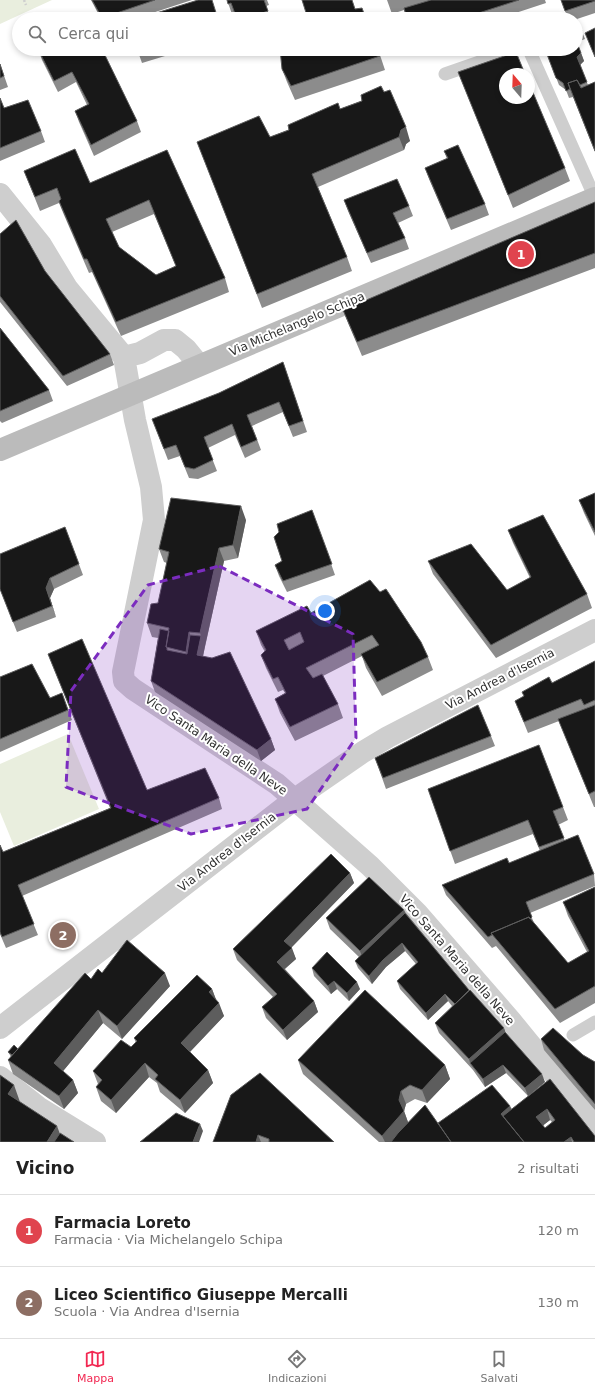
<!DOCTYPE html>
<html lang="it">
<meta charset="utf-8">
<style>
body{margin:0;font-family:"DejaVu Sans",sans-serif;background:#f6f6f6;color:#222}
.compass{position:absolute;left:499px;top:68px;width:36px;height:36px;border-radius:50%;background:#fff;box-shadow:0 2px 6px #0003;rotate:341deg}
.you{position:absolute;left:325px;top:611px;width:14px;height:14px;margin:-10px;border:3px solid #fff;border-radius:50%;background:#1a73e8;box-shadow:0 0 0 6px #1a73e833}
.badge{display:grid;place-items:center;width:26px;height:26px;border-radius:50%;background:#f22852;color:#fff;font-size:13px;font-weight:700}
.pin{position:absolute;translate:-50% -50%;border:2px solid #fff;box-shadow:0 1px 4px #0006}
.list{margin:0;padding:0;list-style:none}
h2{display:flex;justify-content:space-between;align-items:center;height:52px;margin:0;padding:0 16px;font-size:17px}
h2 small{font-size:13px;font-weight:400;color:#767676}
.list li{display:grid;grid-template-columns:26px 1fr auto;gap:12px;align-items:center;box-sizing:border-box;height:72px;padding:0 16px;border-top:1px solid #e0e0e0}
.list b{display:block;font-size:15px;white-space:nowrap}
.list p{margin:0;font-size:13px;white-space:nowrap;color:#767676}
.list em{font-size:13px;font-style:normal;color:#767676}
.icon{flex:none;width:22px;height:22px;fill:none;stroke:currentColor;stroke-width:2;stroke-linecap:round;stroke-linejoin:round}
.map{position:relative;flex:none;width:595px;height:1142px;overflow:hidden}
.search{position:absolute;background:#fff;box-shadow:0 2px 6px #0003;left:12px;right:12px;top:12px;height:44px;display:flex;align-items:center;gap:10px;box-sizing:border-box;padding:0 14px;border-radius:22px;color:#767676;font-size:15px}
.sheet{height:196px;background:#fff}
nav{display:flex;justify-content:space-around;align-items:center;box-sizing:border-box;height:56px;border-top:1px solid #e0e0e0;background:#fff;font-size:11px;color:#767676}
nav a{display:grid;justify-items:center;gap:2px}
nav .on{color:#f22852}
.map>svg:first-child{display:block}
.green{fill:#e9eede}
.lines{fill:none;stroke-linecap:round;stroke-linejoin:round}
.path{stroke:#cecece;stroke-width:2.5;stroke-dasharray:2 2;stroke-linecap:butt}
.lane{stroke:#cecece;stroke-width:13}
.street{stroke:#cecece;stroke-width:22}
.secondary{stroke:#bbb;stroke-width:22}
.wall{fill:#8c8c8c;fill-rule:evenodd}
.shaded-wall{fill:#5d5d5d}
.building{fill:#181818;stroke:#5d5d5d;fill-rule:evenodd}
.marked{fill:#7b2cbf;fill-opacity:0.2;stroke:#7b2cbf;stroke-width:3;stroke-dasharray:8 5;stroke-linejoin:round}
.labels{text-anchor:middle;dominant-baseline:central;stroke-width:4;stroke-linejoin:round;paint-order:stroke}
.street-label{font-size:12px;fill:#313131;stroke:#fff}
</style>
<div class="map">
<svg width="595" height="1142" viewBox="0 0 595 1142">
<rect width="100%" height="100%" fill="#fff"/>
<path class="green" d="M0 0H52L0 24Z
M68 734 99 809 14 846 0 812V764Z"/>
<g class="lines">
<path class="path" d="M24 0 26 5"/>
<path class="lane" d="M526 49 530 52 595 198
M445 74 517 49
M573 1035 595 1022"/>
<path class="street" d="M0 194 41 245 67 288 124 357 135 420 151 487 154 520 123 672 124 681 133 689 277 784 370 866 417 913 511 1021 595 1124
M124 357 140 353 164 340H175L186 349 199 365
M0 1028 295 799 363 752 388 737 595 630
M0 1077 38 1107 95 1142"/>
<path class="secondary" d="M0 450 595 198"/>
</g>
<path class="wall" d="M91 0H192L134 19H101Z
M227 0H267L269 5 266 6 271 19H237L236 16 233 17Z
M387 0H545L546 3 497 19H407L404 10 392 14Z
M561 0H595V13L577 19 585 39 577 42 584 61 580 65 588 85 595 82V152L573 97 569 98 566 90 559 85 545 49H576V19H568Z
M38 49H102L137 121 141 132 94 156 79 122 75 111 87 105 76 82 58 92 42 60Z
M137 49H188L142 63Z
M378 49 385 70 295 100 287 82 282 69Z
M0 64 8 87 0 90Z
M458 72 565 168 570 181 513 208Z
M384 92 410 141 406 144 404 150 318 187 347 257 352 271 262 308 197 142 270 137 340 109Z
M0 98 4 108 41 131 45 142 0 161Z
M167 150 225 278 229 292 121 336 92 272 89 273 64 215 59 203 40 211 24 171 90 183ZM154 214 176 266 156 275 119 247 112 232Z
M444 151 485 204 489 215 451 230 429 179 425 168 447 159Z
M344 200 409 206 413 216 398 223 405 238 409 249 371 263 348 211Z
M595 202V268L362 356 348 323 343 310Z
M0 234 110 354 114 365 67 386 0 302Z
M0 328 49 390 53 401 2 423 0 421Z
M283 362 307 432 293 437 283 412 252 426 261 450 245 458 235 435 208 448 217 471 198 479 189 478 180 456 168 460 156 429 219 393Z
M595 493V536L584 513 579 500Z
M312 510 335 575 287 592 279 576 275 565 282 561Z
M246 520 238 558 224 561 203 656 271 739 275 750 261 761 155 692 151 681 158 638 152 637 147 623 158 603 167 563 164 562 159 549Z
M65 527 83 575 54 589 50 598 56 617 17 632 0 589Z
M508 530 587 594 592 608 496 658 433 574 428 561 507 590 530 578 513 543Z
M370 580 428 657 433 670 382 696 366 668 362 656 323 676 338 704 343 718 295 741 280 713 275 699 285 693 283 690 278 692 266 668 261 655 265 652 261 645 256 631 311 613Z
M48 654 147 790 219 798 222 809 22 896 38 935 6 948 0 934V845L3 852 110 808Z
M595 661V807H594L559 721 528 733 515 701 552 683Z
M0 677 50 698 62 693 72 720 0 752Z
M491 736 495 746 386 789 375 758Z
M428 789 563 807 568 820 558 825 565 841 594 874 595 886 530 913 534 923 568 963 587 952 568 916 563 902 595 887V1003L560 1023 496 946 492 948 446 895 442 885 509 863 540 851 533 834 455 864Z
M350 873 354 883 291 948 296 959 285 969 314 1001 318 1012 287 1040 266 1018 262 1007 273 997 237 960 233 949Z
M404 910 406 913 469 990 504 1028 505 1032 545 1082 528 1096 506 1073 485 1087 473 1070 439 1033 435 1023 452 1006 448 1001 428 1020 400 989 397 981 416 964 405 951 386 967 372 984 358 968 355 961 359 957 330 929 326 918Z
M312 968 360 989 349 1001 337 989 331 994 314 976Z
M102 973 170 986 122 1039 103 1023 63 1071 73 1080 78 1093 64 1109 13 1074 8 1060 11 1057 10 1055 8 1052 18 1049 91 979Z
M212 989 216 1000 224 1016 190 1052 208 1070 213 1083 185 1113 160 1092 157 1083 149 1077 116 1113 101 1101 96 1087 98 1084 93 1071 131 1047 136 1043 134 1038Z
M541 1039 583 1055 595 1062V1110L544 1050Z
M298 1060 445 1065 450 1079 427 1103 415 1099 406 1104 404 1111 408 1122 439 1125 510 1106 512 1109 550 1079 595 1142H379L303 1074ZM550 1120 552 1122 545 1128 543 1125Z
M231 1095 334 1142H213Z"/>
<path class="shaded-wall" d="M581 53 584 61 580 65 577 57Z
M406 127 410 141 406 144 404 150 399 137 401 130Z
M241 506 246 520 238 558 233 545Z
M219 548 224 561 205 646 201 666 197 655 201 636 200 633Z
M50 578 54 589 50 598 56 617 46 588Z
M189 632 194 645 191 665 186 652Z
M271 739 275 750 261 761 257 750Z
M350 873 354 883 288 951 284 941Z
M404 910 408 921 364 962 360 951Z
M402 943 405 951 386 967 372 984 369 976 383 960Z
M292 948 296 959 281 972 277 962Z
M165 973 170 986 122 1039 117 1026Z
M334 981 337 989 331 994 328 986Z
M357 982 360 989 349 1001 347 993Z
M212 989 217 1002 209 992Z
M445 994 448 1001 428 1020 426 1013Z
M314 1001 318 1012 287 1040 283 1030Z
M219 1003 224 1016 186 1056 181 1043Z
M98 1010 103 1023 59 1076 54 1063Z
M504 1028 508 1039 470 1063 469 1059Z
M145 1063 149 1077 116 1113 111 1100Z
M445 1065 450 1079 427 1103 422 1090Z
M503 1065 506 1073 485 1087 483 1079Z
M208 1070 213 1083 185 1113 180 1100Z
M542 1074 545 1082 528 1096 525 1088Z
M73 1080 78 1093 64 1109 59 1096Z
M14 1085 20 1102 8 1094Z
M401 1091 406 1104 404 1111 409 1125 394 1142H385L382 1136 399 1100Z
M510 1106 515 1120 509 1125 501 1114Z
M547 1109 550 1120 540 1128 536 1117Z
M200 1124 203 1131 199 1142H193Z
M57 1126 63 1142H47Z
M258 1135 261 1142H256Z
M571 1137 572 1142H564Z"/>
<path class="building" d="M92 0H155L102 18Z
M198 0H212L218 19H137Z
M227 0H264L268 11 245 19H237L231 3 228 4Z
M302 0H352L355 9 362 8 366 19H308Z
M431 0H519L460 19H407L404 8Z
M561 0H595V1L565 11Z
M576 19 582 31 576 34Z
M595 28V57L585 33Z
M576 40 581 53 577 57 587 82 580 85 577 80 568 83 570 89 566 91 563 83 556 78 545 49H576Z
M38 49H102L137 121 91 145 75 111 89 104 72 72 54 81Z
M137 49H149L138 52Z
M280 49H378L380 56 291 86 282 69Z
M516 52 525 74H505V98H529V83L565 168 508 195 458 72Z
M0 64 4 76 0 78Z
M577 80 581 88 595 82V151L568 83Z
M381 86 384 92 390 90 406 127 401 130 399 137 312 174 347 257 257 294 197 142 259 116 270 137 289 130 288 125 338 103 340 109 362 101 361 95Z
M0 98 4 108 28 100 41 131 0 148Z
M458 145 485 204 447 219 425 168 448 158 444 151Z
M75 149 90 183 167 150 225 278 116 322 87 259H84L59 201 61 199 57 188 35 197 24 171ZM149 200 176 266 156 275 119 247 106 219Z
M397 179 409 206 393 213 405 238 367 253 344 200Z
M595 202V253L357 342 343 310Z
M16 220 45 271 110 354 63 376 0 296V234Z
M0 328 49 390 0 411Z
M283 362 303 421 289 426 279 402 247 415 257 440 241 447 232 424 204 437 213 460 194 469 185 467 176 445 164 449 152 419 219 393Z
M595 493V532L579 500Z
M171 498 241 506 233 545 219 548 200 633 189 632 186 652 166 647 169 628 147 623 151 604 158 603 169 552 159 549Z
M312 510 332 564 283 581 275 565 282 561 274 537 279 532 277 524Z
M543 515 587 594 491 645 428 561 471 544 507 590 531 577 508 530Z
M65 527 79 564 50 578 46 588 52 606 13 622 0 589V554Z
M370 580 380 592 386 589 421 642 428 657 377 682 361 654 379 645 372 635 306 668 313 678 322 674 338 704 290 727 275 699 286 693 278 677 273 679 261 655 266 650 256 631 307 606 311 613ZM300 632 304 642 289 650 284 640Z
M160 629 169 631 166 647H167V650L187 654 190 635 201 636 197 655 212 658 230 652 271 739 257 750 151 681Z
M82 639 147 790 205 768 219 798 18 885 34 924 2 937 0 932V845L3 852 111 808 48 654Z
M595 661V700L584 705 581 699 524 722 515 701 524 696 522 692 549 677 552 683Z
M32 664 50 698 62 693 68 710 0 739V677Z
M478 705 491 736 383 778 375 758Z
M595 705V791L589 794 558 719Z
M539 745 563 807 553 811 564 838 539 847 528 820 450 851 428 789Z
M578 835 594 874 526 902 532 917 530 919 529 917 491 933 492 935 488 937 442 885 507 858 509 863Z
M331 854 350 873 284 941 292 948 277 962 314 1001 283 1030 262 1007 277 994 233 949Z
M369 877 404 910 360 951 326 918Z
M595 887V986L555 1009 491 933 529 917 568 963 589 951 563 902Z
M405 913 469 990 455 1004 445 994 426 1013 397 981 418 962 402 943 383 960 369 976 355 961Z
M127 940 165 973 117 1026 98 1010 54 1063 73 1080 59 1096 8 1060 85 973 91 979 98 969 102 973Z
M327 952 357 982 347 993 334 981 328 986 312 968Z
M197 975 212 989 209 992 219 1003 181 1043 208 1070 180 1100 155 1079 158 1075 145 1063 111 1100 96 1087 102 1080 93 1071 121 1040 131 1047 137 1041 134 1038Z
M365 990 445 1065 422 1090 410 1085 401 1091 399 1100 404 1111 382 1136 298 1060Z
M470 990 504 1028 469 1059 435 1023Z
M553 1028 583 1055 595 1062V1104L541 1039Z
M505 1032 542 1074 525 1088 503 1065 483 1079 470 1063Z
M14 1045 18 1049 12 1055 8 1052Z
M260 1073 334 1142H269V1139L258 1135 256 1142H213L231 1095Z
M0 1075 14 1085 8 1094 57 1126 47 1142H0Z
M550 1079 595 1136V1142H574L571 1137 564 1142H524L503 1116ZM547 1109 555 1120 545 1128 536 1117Z
M492 1085 510 1106 501 1114 524 1142H451L438 1123Z
M425 1105 451 1142H391L398 1133Z
M176 1113 200 1124 193 1142H140Z
M60 1133 74 1142H54Z"/>
<path class="marked" d="M219 566 353 634 356 738 307 809 191 834 66 787 71 691 148 585Z"/>
<g class="labels">
<g class="street-label">
<text transform="translate(297 324) rotate(-23)">Via Michelangelo Schipa</text>
<text transform="translate(500 679) rotate(-27)">Via Andrea d'Isernia</text>
<text transform="translate(216 745) rotate(34)">Vico Santa Maria della Neve</text>
<text transform="translate(227 852) rotate(-38)">Via Andrea d'Isernia</text>
<text transform="translate(457 960) rotate(49)">Vico Santa Maria della Neve</text>
</g>
</g>
</svg>
<svg class="compass" viewBox="-18 -18 36 36"><path d="M0-13l5 13h-10z" fill="#e53935"/><path d="M0 13l5-13h-10z" fill="#767676"/></svg>
<div class="you"></div>
<div class="pin badge" style="left:521px;top:254px;background:#e0444e">1</div>
<div class="pin badge" style="left:63px;top:935px;background:#8d6e63">2</div>
<div class="search"><svg class="icon" aria-label="search" viewBox="0 0 24 24"><circle cx="10" cy="10" r="6"/><path d="M15 15l6 6"/></svg>Cerca qui</div>
</div>
<section class="sheet">
<h2>Vicino<small>2 risultati</small></h2>
<ul class="list">
<li><span class="badge" style="background:#e0444e">1</span><div><b>Farmacia Loreto</b><p>Farmacia · Via Michelangelo Schipa</p></div><em>120 m</em></li>
<li><span class="badge" style="background:#8d6e63">2</span><div><b>Liceo Scientifico Giuseppe Mercalli</b><p>Scuola · Via Andrea d'Isernia</p></div><em>130 m</em></li>
</ul>
</section>
<nav>
<a class="on"><svg class="icon" aria-label="map" viewBox="0 0 24 24"><path d="M3 6l6-2 6 2 6-2v14l-6 2-6-2-6 2zM9 4v14M15 6v14"/></svg>Mappa</a>
<a><svg class="icon" aria-label="directions" viewBox="0 0 24 24"><path d="M12 3l9 9-9 9-9-9zM9 14v-3h6M13 9l2 2-2 2"/></svg>Indicazioni</a>
<a><svg class="icon" aria-label="saved" viewBox="0 0 24 24"><path d="M7 4h10v16l-5-4-5 4z"/></svg>Salvati</a>
</nav>
